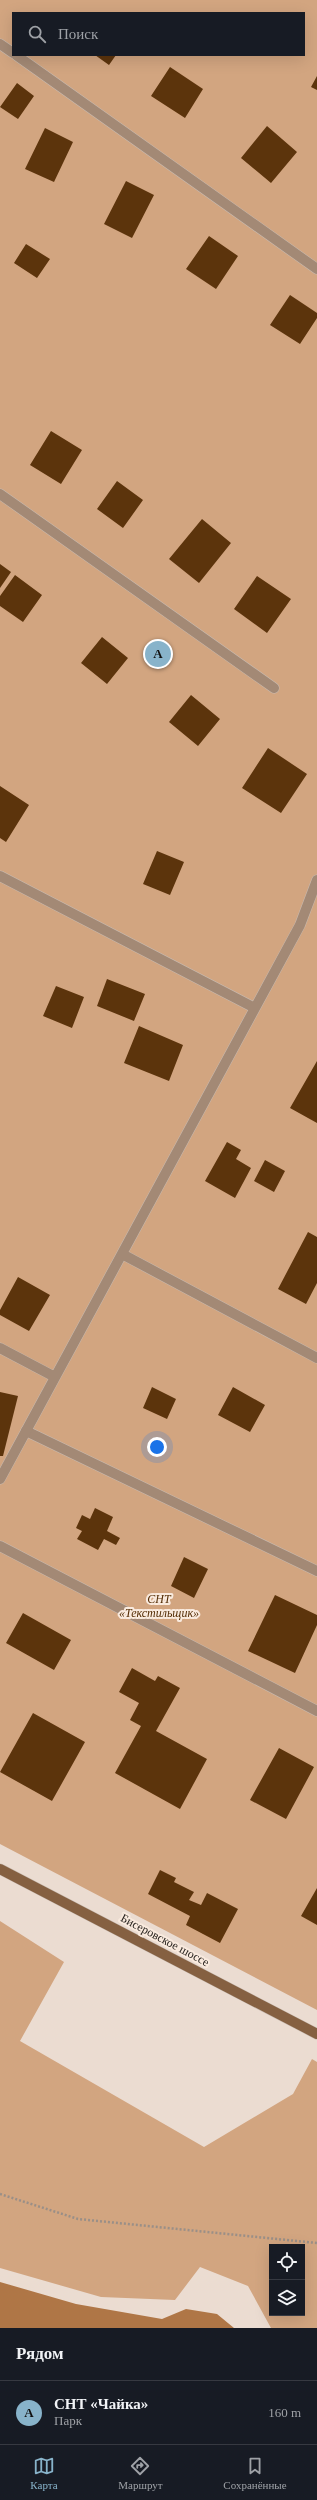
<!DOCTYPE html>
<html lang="ru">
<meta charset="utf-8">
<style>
body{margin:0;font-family:Georgia,serif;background:#242831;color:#f1f3f6}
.controls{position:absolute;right:12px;bottom:12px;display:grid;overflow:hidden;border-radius:0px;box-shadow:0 4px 16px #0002}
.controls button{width:36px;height:36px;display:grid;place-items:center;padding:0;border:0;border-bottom:1px solid #363941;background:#171b24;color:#f1f3f6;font:20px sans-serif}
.you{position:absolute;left:157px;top:1447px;width:14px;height:14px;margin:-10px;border:3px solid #fff;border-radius:50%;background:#1a73e8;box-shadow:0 0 0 6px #1a73e833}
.badge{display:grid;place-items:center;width:26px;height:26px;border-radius:50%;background:#88b3ca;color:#111;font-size:13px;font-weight:700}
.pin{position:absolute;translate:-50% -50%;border:2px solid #fff;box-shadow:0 1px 4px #0006}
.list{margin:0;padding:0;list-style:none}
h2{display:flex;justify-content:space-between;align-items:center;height:52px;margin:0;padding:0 16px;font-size:17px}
h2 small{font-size:13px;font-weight:400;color:#9ea1a6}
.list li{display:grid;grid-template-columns:26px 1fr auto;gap:12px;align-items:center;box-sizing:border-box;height:64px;padding:0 16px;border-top:1px solid #363941}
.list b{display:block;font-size:15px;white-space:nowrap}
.list p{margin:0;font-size:13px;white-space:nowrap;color:#9ea1a6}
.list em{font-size:13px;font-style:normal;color:#9ea1a6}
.icon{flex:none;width:22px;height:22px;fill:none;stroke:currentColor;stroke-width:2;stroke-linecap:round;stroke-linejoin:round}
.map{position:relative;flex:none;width:317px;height:2328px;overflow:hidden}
.search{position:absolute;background:#171b24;box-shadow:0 4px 16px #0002;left:12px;right:12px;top:12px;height:44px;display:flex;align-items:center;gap:10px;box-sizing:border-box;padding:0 14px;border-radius:0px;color:#9ea1a6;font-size:15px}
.sheet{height:116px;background:#171b24}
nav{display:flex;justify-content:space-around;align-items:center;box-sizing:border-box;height:56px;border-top:1px solid #363941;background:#171b24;font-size:11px;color:#9ea1a6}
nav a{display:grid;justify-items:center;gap:2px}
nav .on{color:#88b3ca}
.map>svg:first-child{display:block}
.green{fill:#d2a580;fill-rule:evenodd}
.water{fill:#af7646}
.building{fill:#5c340c}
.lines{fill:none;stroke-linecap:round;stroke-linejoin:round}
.service-casing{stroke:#c8bbb1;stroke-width:11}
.minor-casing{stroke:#c8bbb1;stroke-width:11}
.secondary-casing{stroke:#c8bbb1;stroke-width:11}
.path{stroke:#9a8f87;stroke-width:2.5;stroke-dasharray:2 2;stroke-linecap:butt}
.service{stroke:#a38975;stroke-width:10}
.minor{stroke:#a38975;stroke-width:10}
.secondary{stroke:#856041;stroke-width:10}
.labels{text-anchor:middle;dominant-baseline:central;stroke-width:4;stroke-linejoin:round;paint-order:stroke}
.park-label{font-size:12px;font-style:italic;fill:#552e06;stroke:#f9eade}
.street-label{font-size:12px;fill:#28231e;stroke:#f9eade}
</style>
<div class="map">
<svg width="317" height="2328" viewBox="0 0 317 2328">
<rect width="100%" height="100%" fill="#ebdcd1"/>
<path class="green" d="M0 0H317V2010L0 1844ZM13 13H304V55H13Z
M0 1921 64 1962 20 2041 204 2147 293 2094 312 2059 317 2062V2328H271L248 2286 200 2267 175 2300 101 2297 0 2268ZM272 2247H302V2313H272Z"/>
<path class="water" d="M0 2282 76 2304 162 2319 186 2309 217 2314 234 2328H0Z"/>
<path class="building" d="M95 55H116L109 65Z
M170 67 203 89 185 118 151 96Z
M317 76V90L311 87Z
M17 83 34 96 18 119 0 107Z
M267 126 297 152 271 183 241 158Z
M45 128 73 142 54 182 25 169Z
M126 181 154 195 132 238 104 224Z
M209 236 238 256 216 289 186 269Z
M26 244 50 259 37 278 14 263Z
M290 295 317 313V318L300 344 270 325Z
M51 431 82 450 61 484 30 465Z
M117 481 143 500 123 528 97 509Z
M202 519 231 543 199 583 169 559Z
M0 564 11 572 0 588Z
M15 575 42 595 23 622 0 606V596Z
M257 576 291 599 267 633 234 609Z
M102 637 128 658 107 684 81 663Z
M191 695 220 719 198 746 169 722Z
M268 748 307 774 281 813 242 788Z
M0 786 29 805 6 842 0 838Z
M157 851 184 862 170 895 143 884Z
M107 979 145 994 134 1021 97 1006Z
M56 986 84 997 72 1028 43 1016Z
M139 1026 183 1045 169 1081 124 1063Z
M317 1061V1123L290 1108Z
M227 1142 241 1150 236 1159 251 1168 235 1198 205 1181Z
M265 1160 285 1171 274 1192 254 1181Z
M308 1232 317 1237V1283L306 1304 278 1289Z
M18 1277 50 1295 29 1331 0 1315V1310Z
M152 1387 176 1399 167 1419 143 1408Z
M233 1387 265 1405 250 1432 218 1415Z
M0 1392 18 1396 3 1456H0Z
M95 1508 113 1517 107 1531 120 1538 116 1545 104 1539 98 1550 77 1539 82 1531 76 1528 82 1515 90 1519Z
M184 1557 208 1569 194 1598 171 1586Z
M275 1595 317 1615V1625L295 1673 248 1651Z
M23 1613 71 1640 54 1670 6 1643Z
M132 1668 155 1681 158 1676 180 1688 156 1731 207 1759 180 1809 115 1773 141 1726 130 1720 139 1703 119 1692Z
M33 1713 85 1742 52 1801 0 1772Z
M279 1748 314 1767 286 1819 250 1800Z
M160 1870 176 1878 174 1882 194 1892 189 1900 201 1905 207 1893 238 1909 220 1943 186 1925 190 1916 148 1894Z
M317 1888V1925L301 1916Z"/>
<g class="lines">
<defs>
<path id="service" d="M26 1431 317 1571
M0 1546 317 1711"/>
<path id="minor" d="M0 44 13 53
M16 55 317 269
M0 494 274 688
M0 876 255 1008
M122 1254 317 1358
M0 1348 55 1377
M0 1479 300 925 317 880"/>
<path id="secondary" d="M0 1869 317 2034"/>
</defs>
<use href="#service" class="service-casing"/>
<use href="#minor" class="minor-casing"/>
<use href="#secondary" class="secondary-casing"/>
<path class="path" d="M0 2194 78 2219 317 2243"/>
<use href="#service" class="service"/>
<use href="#minor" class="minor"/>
<use href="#secondary" class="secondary"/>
</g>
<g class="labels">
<g class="park-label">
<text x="159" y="1599">СНТ<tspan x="159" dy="14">«Текстильщик»</tspan></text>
</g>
<g class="street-label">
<text transform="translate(165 1940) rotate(28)">Бисеровское шоссе</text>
</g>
</g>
</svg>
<div class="controls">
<button><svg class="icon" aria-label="locate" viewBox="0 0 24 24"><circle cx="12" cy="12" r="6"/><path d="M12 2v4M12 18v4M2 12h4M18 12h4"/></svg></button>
<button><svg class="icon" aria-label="layers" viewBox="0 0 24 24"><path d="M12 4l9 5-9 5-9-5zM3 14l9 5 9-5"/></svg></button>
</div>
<div class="you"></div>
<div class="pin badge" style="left:158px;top:654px">A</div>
<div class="search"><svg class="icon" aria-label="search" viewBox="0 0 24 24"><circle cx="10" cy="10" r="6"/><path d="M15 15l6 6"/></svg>Поиск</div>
</div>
<section class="sheet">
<h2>Рядом<small></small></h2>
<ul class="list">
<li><span class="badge">A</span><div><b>СНТ «Чайка»</b><p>Парк</p></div><em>160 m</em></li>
</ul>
</section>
<nav>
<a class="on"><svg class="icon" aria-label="map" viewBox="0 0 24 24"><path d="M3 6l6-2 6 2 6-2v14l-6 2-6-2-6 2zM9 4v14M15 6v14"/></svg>Карта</a>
<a><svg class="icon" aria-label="directions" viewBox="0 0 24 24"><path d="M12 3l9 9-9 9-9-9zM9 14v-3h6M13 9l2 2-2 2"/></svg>Маршрут</a>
<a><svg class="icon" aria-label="saved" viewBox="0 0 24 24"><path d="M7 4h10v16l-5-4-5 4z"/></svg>Сохранённые</a>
</nav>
